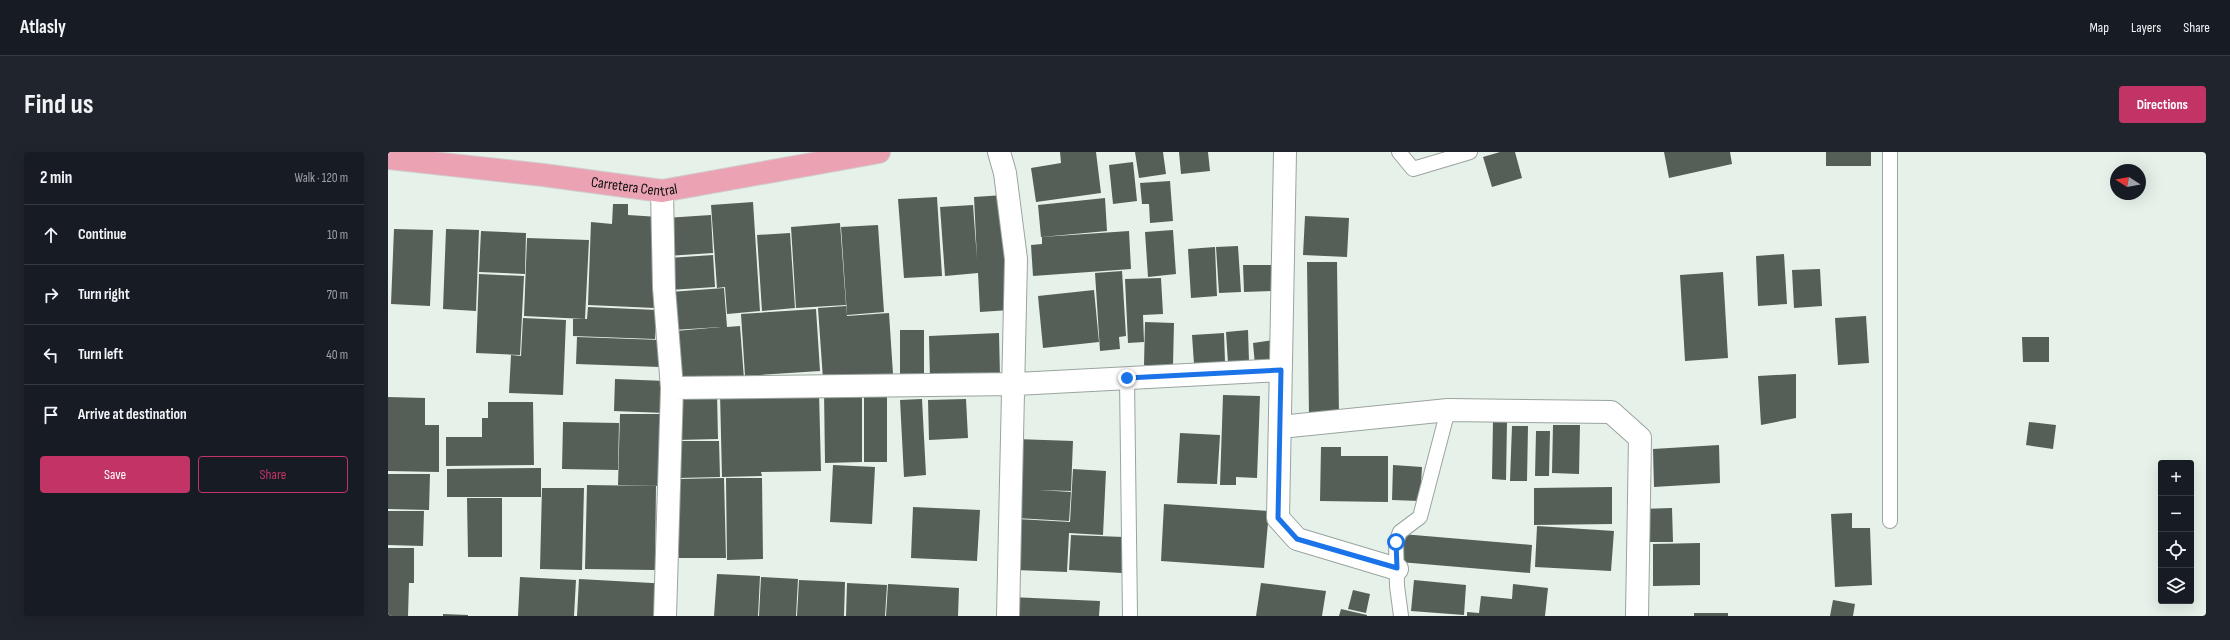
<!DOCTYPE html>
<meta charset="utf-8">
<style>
body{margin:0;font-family:"Sofia Sans Condensed",sans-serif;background:#20242c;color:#f1f3f6}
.controls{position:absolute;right:12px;bottom:12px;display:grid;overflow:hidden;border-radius:4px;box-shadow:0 4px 16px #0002}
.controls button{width:36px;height:36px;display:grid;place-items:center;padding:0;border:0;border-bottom:1px solid #363941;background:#171b24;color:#f1f3f6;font:20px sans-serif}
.compass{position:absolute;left:1722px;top:12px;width:36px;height:36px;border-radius:50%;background:#171b24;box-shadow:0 4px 16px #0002;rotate:281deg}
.stop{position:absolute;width:12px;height:12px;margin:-9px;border:3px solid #1a73e8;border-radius:50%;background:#fff}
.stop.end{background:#1a73e8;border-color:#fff;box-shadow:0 1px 4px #0008}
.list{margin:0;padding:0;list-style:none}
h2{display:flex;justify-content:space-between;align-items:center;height:52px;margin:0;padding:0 16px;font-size:17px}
h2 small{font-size:13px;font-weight:400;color:#9ea1a6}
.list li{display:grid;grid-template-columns:26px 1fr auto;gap:12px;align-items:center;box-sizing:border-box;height:60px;padding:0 16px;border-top:1px solid #363941}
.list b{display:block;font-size:15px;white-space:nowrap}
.list em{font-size:13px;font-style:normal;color:#9ea1a6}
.actions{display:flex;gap:8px;padding:12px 16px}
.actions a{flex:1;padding:9px 0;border:1px solid #c13465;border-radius:4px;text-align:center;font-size:14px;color:#c13465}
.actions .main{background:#c13465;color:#fff}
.icon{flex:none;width:22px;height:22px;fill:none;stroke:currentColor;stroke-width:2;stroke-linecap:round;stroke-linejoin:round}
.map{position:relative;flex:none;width:1818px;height:464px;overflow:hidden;border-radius:4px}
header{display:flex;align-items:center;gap:24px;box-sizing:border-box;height:56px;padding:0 20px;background:#171b24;border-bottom:1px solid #363941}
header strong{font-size:19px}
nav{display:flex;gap:22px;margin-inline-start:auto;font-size:14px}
.intro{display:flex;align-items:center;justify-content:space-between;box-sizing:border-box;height:96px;padding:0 24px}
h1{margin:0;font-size:28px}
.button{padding:10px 18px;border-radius:4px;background:#c13465;color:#fff;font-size:14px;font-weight:700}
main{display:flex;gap:24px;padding:0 24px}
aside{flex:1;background:#171b24;border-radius:4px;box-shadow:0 4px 16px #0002}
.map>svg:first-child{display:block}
.building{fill:#555f58}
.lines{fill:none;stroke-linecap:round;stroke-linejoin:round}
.service-casing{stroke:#9aa49e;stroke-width:16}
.minor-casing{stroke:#9aa49e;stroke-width:24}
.trunk-casing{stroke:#cecfce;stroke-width:24}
.service{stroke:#fff;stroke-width:14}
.minor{stroke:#fff;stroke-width:22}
.trunk{stroke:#eba3b4;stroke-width:22}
.route{stroke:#1a73e8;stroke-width:5}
.labels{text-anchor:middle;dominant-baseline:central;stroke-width:4;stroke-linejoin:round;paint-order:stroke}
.street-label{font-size:15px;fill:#0a0e0c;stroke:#f3fff7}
</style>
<header>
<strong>Atlasly</strong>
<nav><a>Map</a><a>Layers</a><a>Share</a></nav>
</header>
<div class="intro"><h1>Find us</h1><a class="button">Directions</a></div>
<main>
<aside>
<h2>2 min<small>Walk · 120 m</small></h2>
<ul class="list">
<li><svg class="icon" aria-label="ahead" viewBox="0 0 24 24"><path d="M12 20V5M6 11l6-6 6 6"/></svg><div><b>Continue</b></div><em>10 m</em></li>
<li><svg class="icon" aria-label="right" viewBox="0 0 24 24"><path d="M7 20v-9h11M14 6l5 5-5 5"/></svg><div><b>Turn right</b></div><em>70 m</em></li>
<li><svg class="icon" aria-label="left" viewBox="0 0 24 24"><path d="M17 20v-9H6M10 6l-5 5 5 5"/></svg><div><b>Turn left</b></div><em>40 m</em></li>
<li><svg class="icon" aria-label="arrive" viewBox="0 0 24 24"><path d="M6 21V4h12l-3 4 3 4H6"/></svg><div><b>Arrive at destination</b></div></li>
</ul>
<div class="actions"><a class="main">Save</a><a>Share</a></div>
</aside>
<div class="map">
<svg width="1818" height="464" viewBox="0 0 1818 464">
<rect width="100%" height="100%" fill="#e6f1ea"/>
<path class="building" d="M672 0H708L713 41 648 50 643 16 673 11Z
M747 0H775L778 22 751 26Z
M791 0H820L822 19 793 22Z
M1112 0H1127L1134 26 1104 35 1095 5Z
M1276 0H1342L1344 12 1281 26Z
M1438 0H1483V14H1438Z
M745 10 749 49 725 52 721 13Z
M782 29 785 69 762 71 761 52H754L752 31Z
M616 43 622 158 592 160 590 121 557 124 552 55 585 53 589 107 586 45Z
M549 45 554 124 516 126 510 47Z
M717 46 719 79 653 85 650 53Z
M365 50 372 159 339 162 337 135 329 136 323 53Z
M225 52H240V63L271 65 267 156 200 153 203 70 224 72Z
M323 63 325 101 279 104 277 66Z
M917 64 961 66 959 105 915 103Z
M452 71 458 153 408 156 403 75Z
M490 73 496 160 459 163 453 75Z
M6 77 45 78 42 154 3 152Z
M58 77 91 78 88 159 55 157Z
M785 78 788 122 760 125 757 80Z
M93 79 138 81 137 122 91 120Z
M741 79 743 117 645 124 643 93 654 92V85Z
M402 81 407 156 374 159 369 83Z
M139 86 201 88 197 167 136 164Z
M850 94 853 140 831 141 828 95Z
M827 95 829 144 803 146 800 97Z
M1396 102 1399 152 1370 154 1368 104Z
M325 103 327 135 282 138 280 106Z
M919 110H949L951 265H921Z
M855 113H887V139L856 140Z
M1432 117 1434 154 1406 156 1404 118Z
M734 119 738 184 731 185 732 197 712 199 707 121Z
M1335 120 1340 206 1297 209 1292 123Z
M91 122 136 124 132 203 88 201Z
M773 126 775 162 755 163 756 190 740 191 737 127Z
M336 136 339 175 352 174 356 227 291 232 288 179 333 175 285 178 282 140Z
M706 138 711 190 655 196 650 144Z
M458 154 459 164 501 161 505 222 435 227 430 156Z
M200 155 269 158 267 187 185 184V167H199Z
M428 157 432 219 357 224 353 162Z
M1478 164 1481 211 1450 213 1447 166Z
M135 166 178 168 175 243 121 241 123 203 133 204Z
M757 170 786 171 785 213H756Z
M512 178H536V223H512Z
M860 178 861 209 840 211 838 180Z
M611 181 612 225 542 227 541 184Z
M836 181 837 210 806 212 804 183Z
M189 185 273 188 272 215 188 212Z
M1634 185H1661V210H1635Z
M885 188 887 211 867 213 865 191Z
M1408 222V266L1373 273 1370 224Z
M227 227 278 229 277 261 226 259Z
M436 238H474V310L437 311Z
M476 238H499V310H476Z
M431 240 433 319 373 320 374 324 334 325 332 241Z
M329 241 330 287 289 288 288 242Z
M835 243 872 244 869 326 848 325V333H832Z
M0 245 37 246V273H51V320L0 319Z
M534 247 538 323 516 325 512 248Z
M578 247 580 286 541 288 540 248Z
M100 250H145L146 313 58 314V285H94V266H100Z
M232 262H273L272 334 230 333Z
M1105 269H1119L1118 328 1104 327Z
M175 270 231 271 230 318 174 317Z
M1641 270 1668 273 1665 297 1638 293Z
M1165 273H1192L1191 322 1164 321Z
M1124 274H1140L1139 329H1122Z
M1148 279H1162L1161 324H1147Z
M792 281 832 283 829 332 789 331Z
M628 287 685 289 683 339 651 338 683 340 681 369 627 366Z
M289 289H331L332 325 290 326Z
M1331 293 1332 331 1266 335 1265 297Z
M933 295H953V304H1000V350L932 349Z
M445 313 487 315 484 372 442 370Z
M1005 313 1034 315 1032 349 1004 348Z
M153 316V345H59V317Z
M685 317 718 319 715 383 681 381 679 420 626 418 629 367 682 370Z
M0 322H42L41 358 0 357Z
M336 326 338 406H291L290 327Z
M338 326H374L375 407 339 408Z
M199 333 268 334 267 418 197 417Z
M1224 335V372L1146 373V336Z
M154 336H196L194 418 152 417Z
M79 346H114V405H80Z
M776 352 881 359 876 416 773 409Z
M525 355 592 358 589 409 523 406Z
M1284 356 1285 390H1262V398H1253L1252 357Z
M0 359H36L35 394 0 393Z
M1464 361V376H1482L1484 433 1447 435 1443 362Z
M1149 374 1226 379 1223 419 1147 415Z
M1014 382 1144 393 1142 421 1012 410Z
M683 383 736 385 734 421 681 418Z
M1312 391V433L1265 434V392Z
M0 396H26V431H21L20 464H0Z
M329 422 372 424 370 464H326Z
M132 425 188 428 186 464H130Z
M373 425 410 427 408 464H371Z
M191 427 282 432 280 464H189Z
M411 428 457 430 456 464H409Z
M1026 428 1078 433 1076 463 1023 459Z
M459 431 499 433 497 464H458Z
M873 431 938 439 934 464H868Z
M500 432 571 436 570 464H498Z
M1125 432 1160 436 1157 464H1079V460L1091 461 1093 444 1124 447Z
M965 438 982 442 978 461 960 457Z
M625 445 712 449 711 464H624Z
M1445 448 1467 452 1465 464H1442Z
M953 457 979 463V464H951Z
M1306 461H1340V464H1306Z
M55 462 80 463V464H55Z"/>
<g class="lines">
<defs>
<path id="service" d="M1011 0 1025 17 1082 0
M739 226 742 464
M1502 369V0
M1013 464 1009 434 1008 390 1012 380 1032 365 1060 258"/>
<path id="minor" d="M611 0 617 21 628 107 620 464
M897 0 890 366 909 387 1009 417
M274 39 276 136 284 236 277 464
M284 236 627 232 893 218
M892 275 1060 258 1223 260 1252 286 1249 464"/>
<g id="trunk">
<path id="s1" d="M0 6 155 23 274 39 491 0"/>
</g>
</defs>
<use href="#service" class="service-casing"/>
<use href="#minor" class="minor-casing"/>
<use href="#trunk" class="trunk-casing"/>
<use href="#service" class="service"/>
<use href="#minor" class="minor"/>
<use href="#trunk" class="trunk"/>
</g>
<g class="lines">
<path class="route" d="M739 226 893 218 890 366 909 387 1009 416 1008 390"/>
</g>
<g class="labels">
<g class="street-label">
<text stroke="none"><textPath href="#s1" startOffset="248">Carretera Central</textPath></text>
</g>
</g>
</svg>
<div class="controls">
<button>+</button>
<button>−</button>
<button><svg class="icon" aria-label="locate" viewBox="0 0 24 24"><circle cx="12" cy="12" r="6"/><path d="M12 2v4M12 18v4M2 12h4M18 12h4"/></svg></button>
<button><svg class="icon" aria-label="layers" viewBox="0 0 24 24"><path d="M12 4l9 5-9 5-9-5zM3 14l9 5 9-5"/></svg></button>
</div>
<svg class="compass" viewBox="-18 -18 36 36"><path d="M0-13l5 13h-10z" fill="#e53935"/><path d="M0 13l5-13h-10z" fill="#9ea1a6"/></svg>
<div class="stop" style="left:1008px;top:390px"></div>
<div class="stop end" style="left:739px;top:226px"></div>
</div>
</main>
